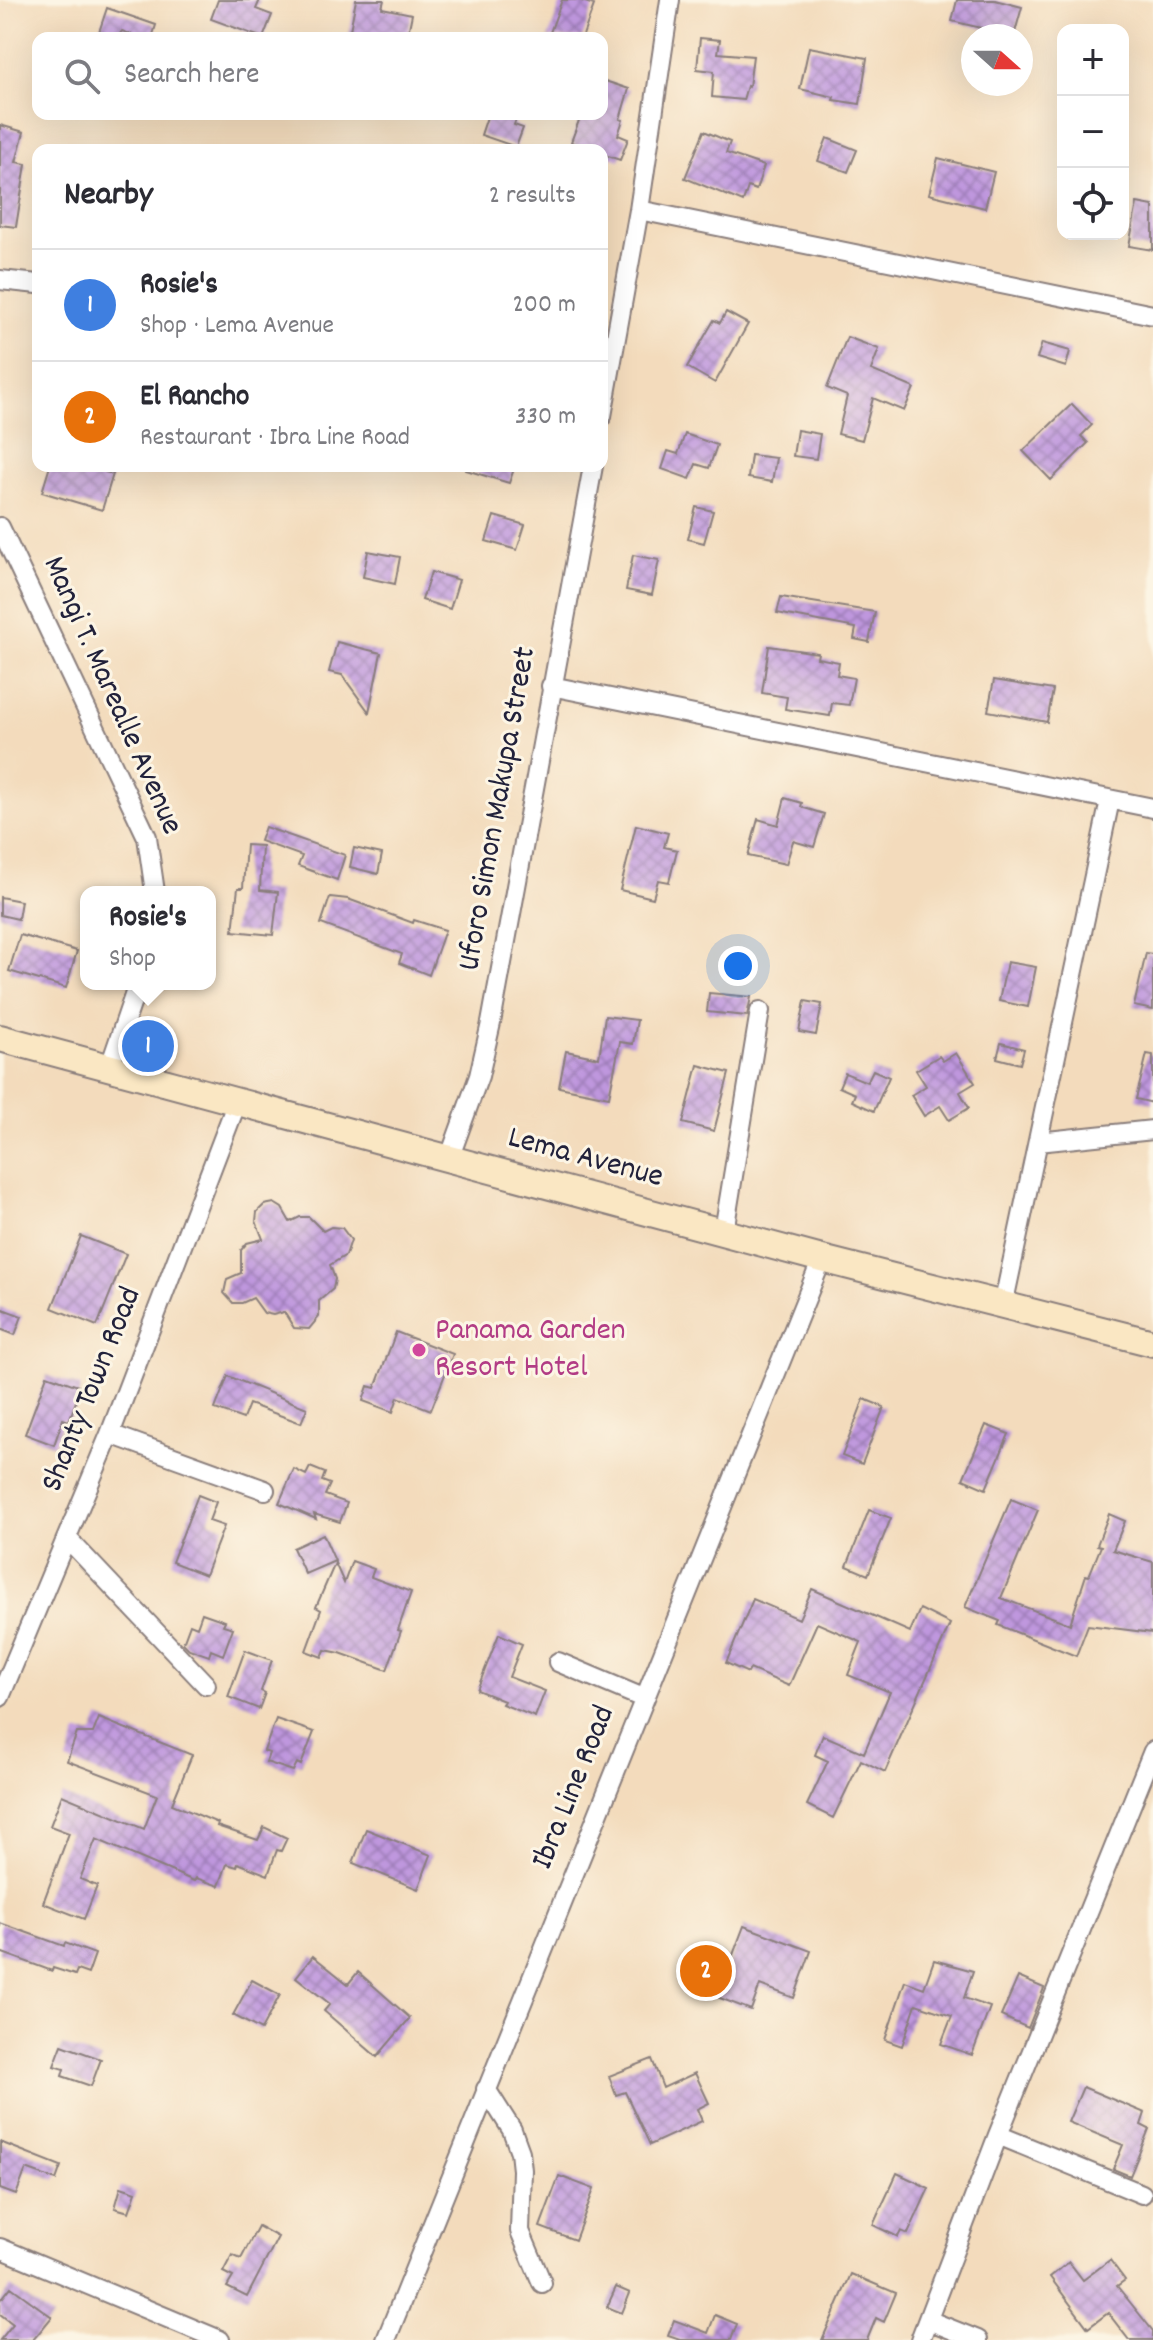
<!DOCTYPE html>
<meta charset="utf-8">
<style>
body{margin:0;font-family:Dekko,sans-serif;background:#f7f7f7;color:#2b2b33}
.controls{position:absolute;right:24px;top:24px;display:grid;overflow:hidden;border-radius:16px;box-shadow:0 8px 32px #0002}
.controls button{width:72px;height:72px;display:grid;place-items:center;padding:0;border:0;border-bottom:2px solid #e1e1e2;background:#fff;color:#2b2b33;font:40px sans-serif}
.compass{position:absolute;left:961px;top:24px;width:72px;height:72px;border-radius:50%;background:#fff;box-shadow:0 8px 32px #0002;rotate:111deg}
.you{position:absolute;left:738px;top:966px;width:28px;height:28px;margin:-20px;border:6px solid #fff;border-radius:50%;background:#1a73e8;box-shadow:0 0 0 12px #1a73e833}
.badge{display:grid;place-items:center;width:52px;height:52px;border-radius:50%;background:#111827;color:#fff;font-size:26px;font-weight:700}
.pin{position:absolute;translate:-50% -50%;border:4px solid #fff;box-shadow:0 2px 8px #0006}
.popup{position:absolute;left:80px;top:886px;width:136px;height:104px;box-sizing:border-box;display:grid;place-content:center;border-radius:16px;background:#fff;filter:drop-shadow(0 2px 6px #0005);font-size:26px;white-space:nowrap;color:#7c7c81}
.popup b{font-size:30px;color:#2b2b33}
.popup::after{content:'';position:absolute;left:50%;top:100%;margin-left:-16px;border:16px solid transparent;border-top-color:#fff}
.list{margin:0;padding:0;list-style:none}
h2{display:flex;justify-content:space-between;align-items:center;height:104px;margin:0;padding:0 32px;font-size:34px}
h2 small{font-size:26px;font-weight:400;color:#7c7c81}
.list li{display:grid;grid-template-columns:52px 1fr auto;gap:24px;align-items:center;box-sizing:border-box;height:112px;padding:0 32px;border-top:2px solid #e1e1e2}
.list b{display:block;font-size:30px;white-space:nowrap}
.list p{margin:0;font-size:26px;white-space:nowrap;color:#7c7c81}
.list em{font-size:26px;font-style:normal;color:#7c7c81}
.icon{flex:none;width:44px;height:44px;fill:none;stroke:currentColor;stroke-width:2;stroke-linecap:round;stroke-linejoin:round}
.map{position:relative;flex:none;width:1153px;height:2340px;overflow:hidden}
.search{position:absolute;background:#fff;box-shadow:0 8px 32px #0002;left:32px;top:32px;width:576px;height:88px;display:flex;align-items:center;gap:20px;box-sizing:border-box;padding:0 28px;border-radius:16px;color:#7c7c81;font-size:30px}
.panel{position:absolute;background:#fff;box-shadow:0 8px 32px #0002;left:32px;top:144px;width:576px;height:328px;border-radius:16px}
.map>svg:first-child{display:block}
.building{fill:url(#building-cross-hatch)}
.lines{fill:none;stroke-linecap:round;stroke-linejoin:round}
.street-casing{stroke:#8a7e7c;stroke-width:22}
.secondary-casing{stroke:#8a7e7c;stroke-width:30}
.street{stroke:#fff;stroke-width:18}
.secondary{stroke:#fae7c3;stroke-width:26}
.hotel-dot{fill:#d1479c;stroke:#fcf5e5;stroke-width:3}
.labels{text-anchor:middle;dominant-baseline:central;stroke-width:6;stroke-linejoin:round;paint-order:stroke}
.street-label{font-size:32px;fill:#22223b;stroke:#fcf5e5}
.hotel-label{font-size:32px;fill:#b23c85;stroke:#fcf5e5;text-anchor:start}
</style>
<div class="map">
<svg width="1153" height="2340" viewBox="0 0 1153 2340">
<defs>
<pattern id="building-cross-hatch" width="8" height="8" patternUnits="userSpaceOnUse" patternTransform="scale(2)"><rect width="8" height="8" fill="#bf97de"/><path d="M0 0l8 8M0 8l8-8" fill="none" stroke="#9b7bb5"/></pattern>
</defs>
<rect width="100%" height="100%" fill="#fcf5e5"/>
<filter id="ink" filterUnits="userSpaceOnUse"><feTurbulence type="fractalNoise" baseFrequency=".0125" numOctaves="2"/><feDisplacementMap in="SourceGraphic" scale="16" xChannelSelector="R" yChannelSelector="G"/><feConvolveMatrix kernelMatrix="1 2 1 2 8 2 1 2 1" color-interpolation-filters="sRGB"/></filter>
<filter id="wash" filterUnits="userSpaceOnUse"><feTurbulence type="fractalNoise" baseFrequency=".006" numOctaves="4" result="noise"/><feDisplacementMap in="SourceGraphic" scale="32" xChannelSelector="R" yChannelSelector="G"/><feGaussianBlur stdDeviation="1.8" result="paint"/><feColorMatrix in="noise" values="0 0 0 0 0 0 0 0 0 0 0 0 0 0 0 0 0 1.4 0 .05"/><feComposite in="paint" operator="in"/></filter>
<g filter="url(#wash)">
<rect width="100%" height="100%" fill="#f3dbbc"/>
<g id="blocks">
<path class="building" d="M218 0H260L256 9 272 15 263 38 211 19Z
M356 0H384L382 8 412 14 407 38H362L349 35Z
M562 0H579L594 5 582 38H548Z
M957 0H995L1022 7 1014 36 952 21Z
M107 8 156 25 152 38H141L122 31 117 38 99 32Z
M700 38 720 40 718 53 753 56 749 87 747 86 743 100 712 97 714 71 697 69Z
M809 47 867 58 860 104 833 100 834 97 800 89Z
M602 80 629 89 620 119 623 120 618 135 628 139 620 160 602 154V150H573L575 144 571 142 581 115 592 119 594 114H602Z
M488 114H518L514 125 523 128 516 147 481 135Z
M0 125 24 132 16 162 26 164 16 227 0 225Z
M704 131 730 142 726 153 764 166 756 190 748 187 743 202 685 178Z
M827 138 857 150 848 172 818 161Z
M938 158 994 172 985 208 929 194Z
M1137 203 1153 206V250L1129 246Z
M726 312 748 324 715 383 687 367 714 320 720 323Z
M847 337 879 349 871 370 914 388 904 411 873 398 862 440 838 434 847 396 827 388Z
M1042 343 1070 351 1066 367 1037 358Z
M1072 404 1092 425 1081 436 1088 443 1051 480 1023 451Z
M797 430 820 434 816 459 793 456Z
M685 434 717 445 709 468 696 464 690 479 662 469 668 451 678 454Z
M751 455 776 458 772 482 748 478Z
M50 466H107L105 472 113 474 102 510 42 492Z
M466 466H515L509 483 466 470Z
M696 507 713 511 704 543 688 539Z
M494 516 525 525 517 550 486 541Z
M368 551 400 557 395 584 363 577Z
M633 555 659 560 652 595 626 590Z
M431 572 459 580 450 609 422 600Z
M781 597 875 612 869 642 854 639 856 628 777 613Z
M337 642 381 653 369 712 342 675 329 672Z
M769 646 818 653 817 658 839 662 837 675 854 678 849 705 832 703 830 716 785 709 787 697 762 693Z
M994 680 1053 690 1047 722 988 711Z
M785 798 802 803 801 807 824 814 814 847 793 841 786 864 748 856 758 819 778 825Z
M636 825 668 833 664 847 677 850 669 882 658 880 653 898 620 890Z
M265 827 345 855 337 880 298 866 302 856 260 841Z
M246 845 262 846 260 890 278 892 273 935 233 931 238 888H243Z
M354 848 382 854 378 874 350 867Z
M0 897 21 901 18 919 0 915Z
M330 897 348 899 413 923 414 920 445 930 429 975 399 963 402 954 321 924Z
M20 935 77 951 66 988 9 971Z
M1146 953 1153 954V1010L1134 1006Z
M1007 962 1036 967 1028 1007 999 1001Z
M709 993 751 997 747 1016 707 1012Z
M805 1001 822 1004 816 1035 799 1032Z
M605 1016 637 1020 633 1044 620 1042 609 1097 559 1087 566 1051 599 1058Z
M1001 1043 1024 1049 1020 1064 997 1058Z
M956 1053 975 1083 960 1092 969 1108 949 1120 940 1106 924 1116 911 1095 926 1086 916 1070 939 1056 943 1061Z
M1147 1054 1153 1055V1103L1136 1099Z
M698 1065 729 1073 714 1131 683 1123Z
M873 1070 889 1077 874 1111 852 1101 855 1094 839 1087 845 1073 867 1082Z
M274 1203 282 1208 290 1222 300 1217H309L323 1231 331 1227 342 1228 351 1240 346 1255 330 1265 335 1279 333 1289 319 1301V1317L309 1329 294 1328 284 1312 273 1315 264 1313 253 1298 242 1303H233L224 1293 227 1279 241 1273V1250L247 1243 263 1239 256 1221 257 1212 264 1205Z
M81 1236 126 1254 97 1326 52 1308Z
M0 1308 22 1316 15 1335 0 1329Z
M396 1332 453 1354 431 1410 398 1397 393 1412 363 1401 368 1386 375 1388Z
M47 1375 81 1387 69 1421 63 1419 54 1445 25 1434Z
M228 1376 307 1408 301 1423 249 1404 243 1419 215 1409Z
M864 1399 884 1407 862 1464 842 1456Z
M986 1425 1009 1434 986 1489 963 1479Z
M310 1467 325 1473 322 1481 330 1484 325 1495 347 1503 340 1522 314 1514 316 1519 279 1503 294 1469 306 1475Z
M198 1495 216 1502 209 1521 224 1526 205 1575 172 1562Z
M1011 1499 1038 1510 1001 1598 1070 1624 1086 1575 1089 1576 1101 1546 1097 1545 1109 1514 1125 1521 1113 1550 1153 1562V1633L1088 1625 1076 1656 998 1625 1000 1621 965 1607Z
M869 1510 891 1518 868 1575 847 1566Z
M323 1534 335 1561 305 1574 293 1548Z
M352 1561 374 1569 371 1577 411 1592 398 1630 401 1631 387 1670 340 1653 325 1650 322 1657 306 1651 321 1610 316 1607 335 1563 344 1583Z
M812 1589 910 1632 920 1609 950 1624 885 1772 861 1760 833 1818 807 1805 828 1761 815 1755 823 1735 864 1753 890 1692 848 1675 861 1642 817 1623 789 1686 750 1669 748 1673 726 1663 753 1599 799 1619Z
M202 1613 225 1621 223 1625 233 1628 223 1655 211 1650 209 1656 189 1649 183 1643 190 1624 197 1627Z
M499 1634 522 1644 509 1677 545 1691 535 1717 502 1704 504 1701 477 1690Z
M245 1650 272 1660 261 1691 265 1693 259 1709 228 1697Z
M99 1718 192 1755 172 1804 218 1823 217 1826 258 1840 264 1827 287 1838 281 1851 277 1850 268 1875 238 1863 237 1867 227 1864 219 1886 196 1878 194 1881 96 1839 80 1879 97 1886 84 1919 43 1903 69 1833 50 1826 62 1795 144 1829 157 1795 67 1761 77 1733H93Z
M276 1719 314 1732 301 1765 297 1763 293 1771 266 1762 269 1753 264 1751Z
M366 1829 431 1855 418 1889 353 1863Z
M0 1923 64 1946 65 1943 95 1954 88 1974 77 1970 75 1975 53 1968 52 1971 0 1952Z
M744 1926 811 1951 794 1998 760 1985 751 2010 717 1997Z
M313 1956 348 1984 358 1972 410 2018 377 2057 324 2011 330 2004 296 1977Z
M934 1960 973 1971 964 1998 990 2007 972 2055 941 2044 952 2016 916 2004 902 2046 885 2040 905 1981 924 1988Z
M1018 1977 1044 1988 1028 2028 1001 2016Z
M252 1980 280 1995 261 2030 233 2015Z
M62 2045 101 2059 91 2086 62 2076 64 2069 54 2066Z
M652 2059 663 2088 695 2073 709 2103 697 2109 702 2121 650 2145 625 2092 616 2095 609 2076Z
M1083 2087 1145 2113 1141 2125 1149 2129 1130 2176 1113 2169 1123 2145 1068 2122Z
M0 2142 61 2166 56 2180 26 2169 16 2195 0 2189Z
M897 2173 929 2188 908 2234 901 2231 898 2237 873 2225Z
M559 2176 594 2189 575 2240 540 2227Z
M121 2187 136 2192 129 2212 115 2208Z
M258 2226 278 2237 247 2297 227 2287 233 2277 223 2272 232 2255 241 2259Z
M1110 2260 1125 2280 1117 2286 1153 2331V2340H1129L1108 2313 1088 2328 1050 2277 1069 2262 1083 2280Z
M851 2274 896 2293 884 2322 876 2318 867 2340H822Z
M11 2287 52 2317 33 2340H0L13 2324 0 2314V2301Z
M616 2287 630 2293 622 2313 607 2307Z
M715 2315 737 2324 731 2340H680L668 2336 674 2320 708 2333Z"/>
</g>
</g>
<g filter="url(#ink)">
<use href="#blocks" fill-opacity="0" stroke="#8a7e7c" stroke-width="2"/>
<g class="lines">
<defs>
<path id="street" d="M639 210 1153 315
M0 280 38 284
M602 416 639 210 670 0
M0 527 147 837 155 892
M551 686 1153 808
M110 1066 138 984
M1038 1142 1153 1130
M449 1159 479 1076 491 1023 593 466
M724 1231 760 1011
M1003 1306 1110 800
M110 1434 265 1490
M67 1538 206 1685
M558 1662 643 1698
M0 1697 110 1434 237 1102
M486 2089 512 2130 520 2152 522 2170 520 2231 542 2283
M998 2135 1142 2194
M0 2248 220 2340
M928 2320 978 2340
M386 2340 822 1259
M920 2340 998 2135 1153 1751"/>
<path id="secondary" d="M0 1038 822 1259 1153 1343"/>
</defs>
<use href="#street" class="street-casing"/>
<use href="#secondary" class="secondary-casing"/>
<use href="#street" class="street"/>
<use href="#secondary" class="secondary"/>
</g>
</g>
<circle class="hotel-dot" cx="419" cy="1350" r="8"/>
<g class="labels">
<g class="street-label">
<text transform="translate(111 696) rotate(66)">Mangi T. Marealle Avenue</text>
<text transform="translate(499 809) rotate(-80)">Uforo Simon Makupa Street</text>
<text transform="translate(585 1159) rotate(15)">Lema Avenue</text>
<text transform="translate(93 1390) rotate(-68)">Shanty Town Road</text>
<text transform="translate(575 1788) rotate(-68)">Ibra Line Road</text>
</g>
<g class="hotel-label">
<text x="435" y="1332">Panama Garden<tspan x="435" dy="37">Resort Hotel</tspan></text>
</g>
</g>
</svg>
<div class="controls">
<button>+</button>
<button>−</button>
<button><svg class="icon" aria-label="locate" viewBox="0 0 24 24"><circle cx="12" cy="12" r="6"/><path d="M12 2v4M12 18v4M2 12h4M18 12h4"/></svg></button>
</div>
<svg class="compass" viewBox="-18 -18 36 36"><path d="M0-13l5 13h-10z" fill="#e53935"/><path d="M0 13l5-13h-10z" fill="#7c7c81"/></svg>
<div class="you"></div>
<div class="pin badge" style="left:148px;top:1046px;background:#3f7fe0">1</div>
<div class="popup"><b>Rosie's</b>Shop</div>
<div class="pin badge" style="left:706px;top:1971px;background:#e8710a">2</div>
<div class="search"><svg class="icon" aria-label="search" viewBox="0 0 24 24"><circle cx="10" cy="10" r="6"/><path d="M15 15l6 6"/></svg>Search here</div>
<section class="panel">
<h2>Nearby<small>2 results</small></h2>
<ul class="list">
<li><span class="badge" style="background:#3f7fe0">1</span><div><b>Rosie's</b><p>Shop · Lema Avenue</p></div><em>200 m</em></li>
<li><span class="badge" style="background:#e8710a">2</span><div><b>El Rancho</b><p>Restaurant · Ibra Line Road</p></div><em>330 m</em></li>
</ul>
</section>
</div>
